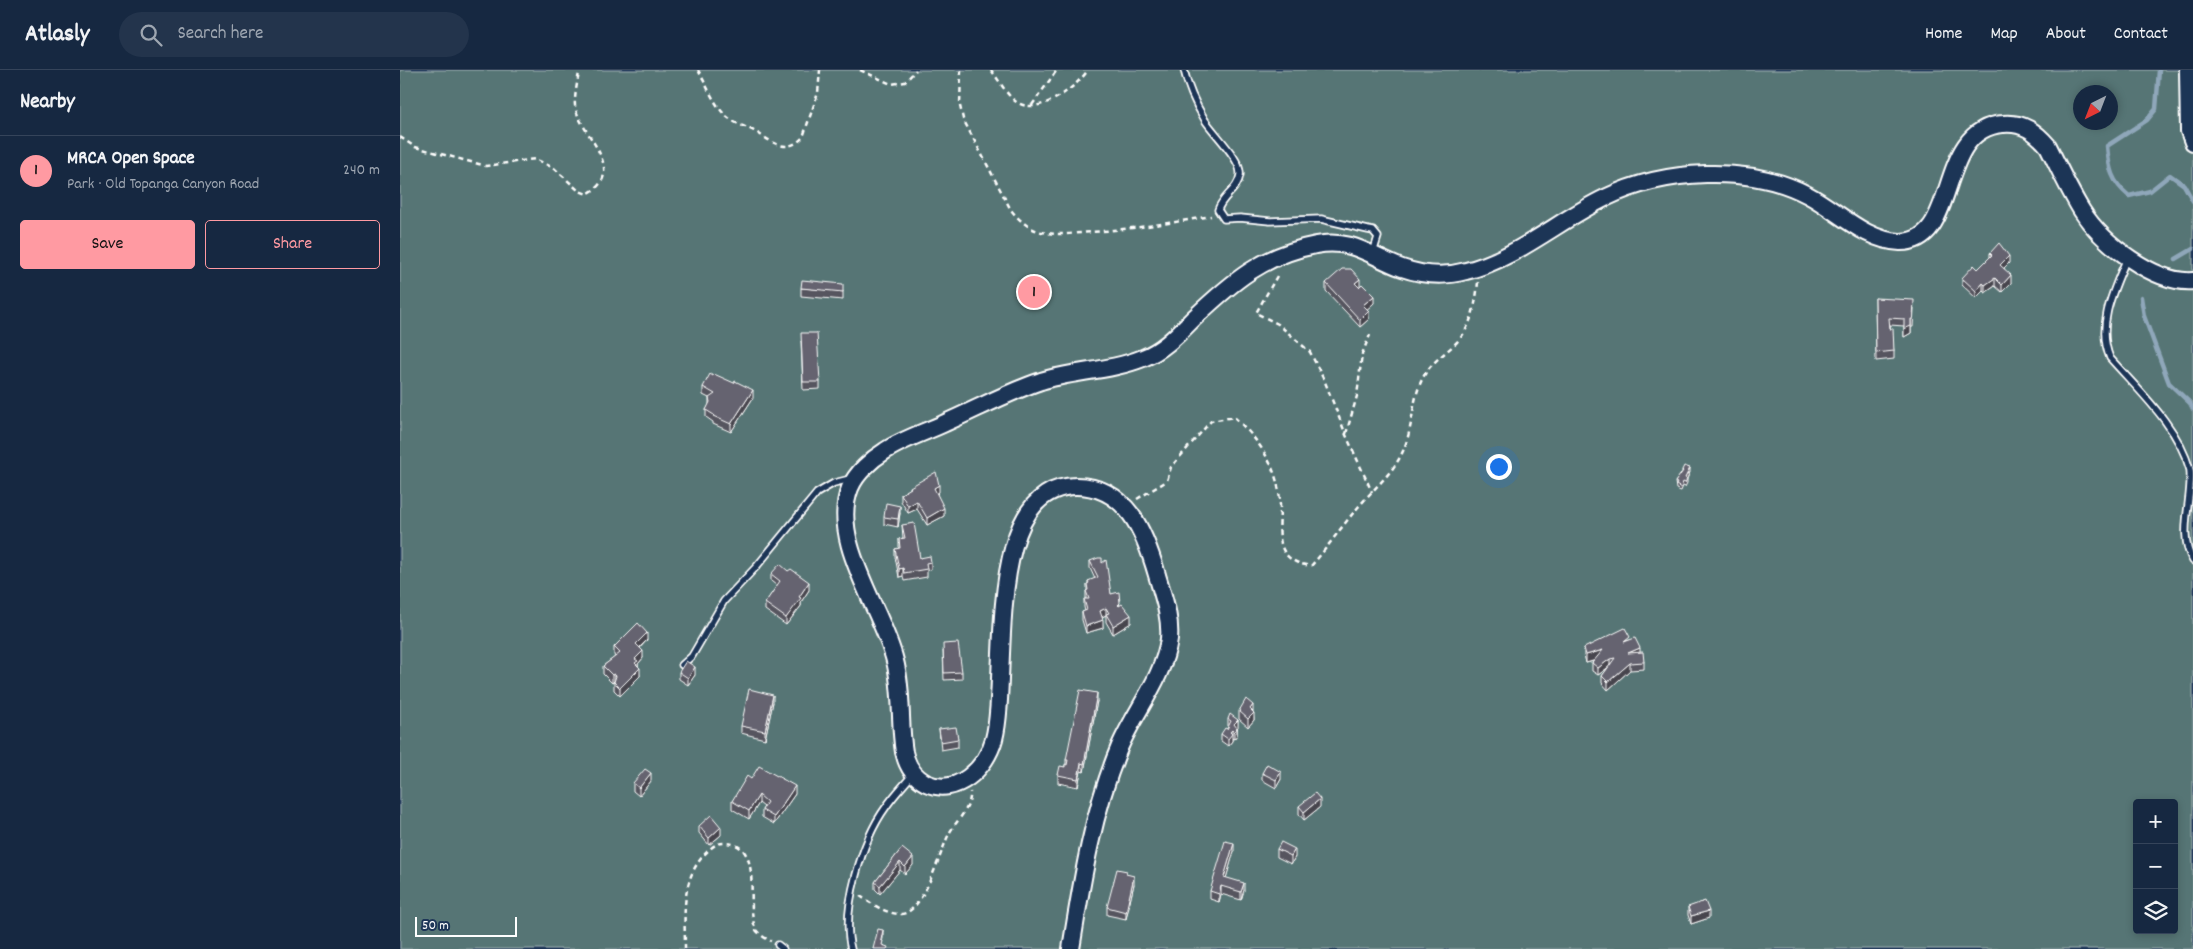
<!DOCTYPE html>
<meta charset="utf-8">
<style>
body{margin:0;font-family:Dekko,sans-serif;background:#23344c;color:#f1f3f6}
.controls{position:absolute;right:15px;bottom:15px;display:grid;overflow:hidden;border-radius:5px;box-shadow:0 2px 8px #0003}
.controls button{width:45px;height:45px;display:grid;place-items:center;padding:0;border:0;border-bottom:1px solid #35445a;background:#162841;color:#f1f3f6;font:25px sans-serif}
.compass{position:absolute;left:1673px;top:15px;width:45px;height:45px;border-radius:50%;background:#162841;box-shadow:0 2px 8px #0003;rotate:222deg}
.scale{position:absolute;left:15px;bottom:12px;width:102px;box-sizing:border-box;padding-left:5px;border:2px solid #fff;border-top:0;font-size:14px;line-height:18px;white-space:nowrap;color:#fff;-webkit-text-stroke:4px #1d3557;paint-order:stroke}
.you{position:absolute;left:1098px;top:396px;width:18px;height:18px;margin:-12px;border:4px solid #fff;border-radius:50%;background:#1a73e8;box-shadow:0 0 0 8px #1a73e833}
.badge{display:grid;place-items:center;width:32px;height:32px;border-radius:50%;background:#ff9aa2;color:#111;font-size:16px;font-weight:700}
.pin{position:absolute;translate:-50% -50%;border:2px solid #fff;box-shadow:0 1px 5px #0006}
.list{margin:0;padding:0;list-style:none}
h2{display:flex;justify-content:space-between;align-items:center;height:65px;margin:0;padding:0 20px;font-size:21px}
h2 small{font-size:16px;font-weight:400;color:#9ea6b1}
.list li{display:grid;grid-template-columns:32px 1fr auto;gap:15px;align-items:center;box-sizing:border-box;height:70px;padding:0 20px;border-top:1px solid #35445a}
.list b{display:block;font-size:19px;white-space:nowrap}
.list p{margin:0;font-size:16px;white-space:nowrap;color:#9ea6b1}
.list em{font-size:16px;font-style:normal;color:#9ea6b1}
.actions{display:flex;gap:10px;padding:15px 20px}
.actions a{flex:1;padding:11px 0;border:1px solid #ff9aa2;border-radius:5px;text-align:center;font-size:18px;color:#ff9aa2}
.actions .main{background:#ff9aa2;color:#111}
.icon{flex:none;width:28px;height:28px;fill:none;stroke:currentColor;stroke-width:2;stroke-linecap:round;stroke-linejoin:round}
.map{position:relative;flex:none;width:1793px;height:879px;overflow:hidden}
header{display:flex;align-items:center;gap:30px;box-sizing:border-box;height:70px;padding:0 25px;background:#162841;border-bottom:1px solid #35445a}
header strong{font-size:24px}
nav{display:flex;gap:28px;margin-inline-start:auto;font-size:18px}
.search{width:350px;height:45px;background:#23344c;display:flex;align-items:center;gap:12px;box-sizing:border-box;padding:0 18px;border-radius:28px;color:#9ea6b1;font-size:19px}
main{display:flex}
aside{flex:1;background:#162841}
.map>svg:first-child{display:block}
.green{fill:#567574;stroke:#aababa;fill-rule:evenodd}
.lines{fill:none;stroke-linecap:round;stroke-linejoin:round}
.stream{stroke:#8fa7ba;stroke-width:4.5}
.lane-casing{stroke:#fff;stroke-width:9}
.secondary-casing{stroke:#fff;stroke-width:20}
.path{stroke:#fff;stroke-width:2.5;stroke-dasharray:5 4;stroke-linecap:butt}
.lane{stroke:#1d3557;stroke-width:5.5}
.secondary{stroke:#1d3557;stroke-width:16}
.wall{fill:#57555f;stroke:#fff}
.shaded-wall{fill:#47454e;stroke:#fff}
.building{fill:#65636f;stroke:#fff}
</style>
<header>
<strong>Atlasly</strong>
<div class="search"><svg class="icon" aria-label="search" viewBox="0 0 24 24"><circle cx="10" cy="10" r="6"/><path d="M15 15l6 6"/></svg>Search here</div>
<nav><a>Home</a><a>Map</a><a>About</a><a>Contact</a></nav>
</header>
<main>
<aside>
<h2>Nearby<small></small></h2>
<ul class="list">
<li><span class="badge">1</span><div><b>MRCA Open Space</b><p>Park · Old Topanga Canyon Road</p></div><em>240 m</em></li>
</ul>
<div class="actions"><a class="main">Save</a><a>Share</a></div>
</aside>
<div class="map">
<svg width="1793" height="879" viewBox="0 0 1793 879">
<rect width="100%" height="100%" fill="#1d3557"/>
<filter id="ink" filterUnits="userSpaceOnUse"><feTurbulence type="fractalNoise" baseFrequency=".02" numOctaves="2"/><feDisplacementMap in="SourceGraphic" scale="10" xChannelSelector="R" yChannelSelector="G"/><feConvolveMatrix kernelMatrix="1 2 1 2 8 2 1 2 1" color-interpolation-filters="sRGB"/></filter>
<g filter="url(#ink)">
<path class="green" d="M0 0H1793V879H0ZM1680 22H1710V52H1680ZM1737 733H1774V860H1737Z"/>
<g class="lines">
<path class="stream" d="M1759 0 1756 39 1747 50 1707 76C1709 99 1711 111 1729 126L1750 121 1770 105 1784 115 1793 131
M1776 189 1793 179
M1741 227 1744 246 1769 313 1790 333 1793 339"/>
<defs>
<path id="lane" d="M784 0C788 18 796 35 805 50 814 64 842 90 840 105 838 120 822 126 818 140L824 149 840 148 870 151 921 149 968 160 973 161 978 167 973 183
M1727 188C1714 219 1696 255 1710 288 1739 321 1778 356 1790 400 1793 429 1777 464 1793 491
M282 595 292 586 324 531 357 496 417 423 434 413 450 409
M378 875 383 879
M451 879C441 840 462 770 486 737 494 725 504 715 513 704"/>
<path id="secondary" d="M1788 0 1789 61 1793 72
M671 879C682 810 693 740 720 676 735 641 764 607 769 569 771 547 763 526 757 505 745 463 727 416 676 416 581 417 610 609 594 669 586 698 557 727 526 713 513 706 507 696 504 682 499 652 503 622 495 591 483 540 429 471 450 418 456 403 472 389 485 381 503 369 526 362 545 353 577 339 608 322 641 311 674 301 711 301 743 288 764 280 779 263 794 248 832 212 863 185 916 175 952 168 970 186 1002 198 1022 205 1045 207 1066 201 1116 189 1159 150 1205 128 1236 113 1272 105 1306 104 1342 103 1376 108 1408 125 1437 140 1465 171 1500 172 1561 173 1534 59 1603 54 1623 52 1636 62 1648 76 1659 98 1669 120 1682 141 1702 173 1755 214 1793 211"/>
</defs>
<use href="#lane" class="lane-casing"/>
<use href="#secondary" class="secondary-casing"/>
<path class="path" d="M298 0C306 14 313 32 324 44 333 53 344 56 354 61 370 70 386 86 403 67L418 23 420 0
M460 0 491 14 505 12 516 0
M561 0 560 36 563 49 611 140C619 150 630 160 642 162 658 166 677 163 692 162 732 159 771 153 811 146
M591 0C599 10 606 24 615 31 637 48 676 18 688 0
M632 35 657 0
M0 67 15 77 86 96 135 89 154 98 179 121 187 124C231 101 177 61 175 35 174 30 178 5 180 0
M877 206 856 243 878 254 910 282 925 312 946 365 972 422
M946 364 957 326 962 284 970 265
M737 429 767 411 771 397 811 351 834 347C856 367 874 391 879 422 884 453 866 490 911 496 929 476 943 454 961 434 976 416 994 402 1003 381 1014 357 1011 327 1025 304 1033 291 1046 283 1057 272 1072 256 1076 233 1078 212
M460 826C471 833 487 845 502 844 523 842 540 783 548 766 554 752 572 739 570 722
M285 879C285 846 280 810 305 784 310 779 315 773 324 773 366 773 344 834 356 860 359 864 366 869 371 871"/>
<use href="#lane" class="lane"/>
<use href="#secondary" class="secondary"/>
</g>
<path class="wall" d="M1590 183 1609 193 1604 198 1611 213 1602 222 1595 216 1585 223 1583 221 1576 228 1562 215V208L1578 199 1590 187Z
M926 213 960 216 974 233 967 239 969 249 960 257 926 221Z
M401 218 443 221V230L401 226Z
M1475 228 1514 238 1513 257H1511V263L1504 267V256L1490 255 1494 281V289L1476 291Z
M401 271 420 312V319L403 320Z
M303 317 353 328 331 362 313 354V352L306 347V340L309 335V328L303 325Z
M1282 400 1290 402 1287 409V413L1285 417 1283 416 1281 421 1276 419 1275 412 1282 403Z
M510 417 539 422 537 424 544 446 527 455 517 439 508 443 501 431V424L510 419Z
M500 443 498 457 484 454V447Z
M502 455 520 488 531 492V499L527 500V507L504 511 503 506 499 507 495 487V479L499 478V469L503 468Z
M690 491 702 493 711 524 720 535 731 553 713 564 706 552V545L702 547 703 558 686 563 682 550V542L685 541 684 537V529H686V521L687 520V514H688V511L695 509 690 498Z
M371 504 409 520 401 532V536L386 555 365 540V533L377 516 371 511Z
M247 570 240 578 243 588 238 594 240 606 220 626 214 620V612L212 613 203 604V596L215 587 214 585V577Z
M1230 570 1240 582 1244 592V599L1230 600 1208 620 1202 613V606L1208 598 1198 605 1192 601V593L1194 591 1186 593 1184 585V578Z
M543 581 562 602V609L544 610Z
M279 602 295 605 288 615 279 609Z
M697 631 684 702 681 701 678 717 658 713V705L666 694V690Z
M373 632 365 669 341 663V656Z
M839 641 853 642 854 650 848 657 839 649Z
M828 649 838 650 837 665 834 669 832 668V671L828 676 821 671V664L827 659 828 657Z
M539 659 558 669V677L541 680Z
M862 703 881 709 876 718 862 710Z
M351 709 395 724 374 754 362 747V740L364 737 359 733 349 749 332 739V731Z
M251 711 239 726 233 721V713Z
M899 736 920 737 904 750 899 744Z
M299 756 321 765 309 775 299 763Z
M502 778 513 795 505 804 500 800 480 824 475 819V812Z
M877 779 895 787 891 794 877 787Z
M834 781 826 808 844 820 841 830 821 824 819 832 810 829V821Z
M727 804 734 814 726 849 707 845V837Z
M1288 837 1309 848 1291 854 1288 845Z"/>
<path class="shaded-wall" d="M1609 186V193L1600 202V195Z
M1611 205V213L1602 222V215Z
M1595 208V216L1585 223V215Z
M960 209V216L955 221V213Z
M1583 213V221L1576 228V221Z
M974 226V233L963 243V235Z
M969 241V249L960 257V250Z
M1511 249V263L1504 267V259Z
M353 320V328L331 362V354Z
M1290 398V402L1285 412V408Z
M539 415V422L534 425V418Z
M517 431V439L508 443V436Z
M500 436V443L498 457V449Z
M544 438V446L527 455V448Z
M503 498V506L499 507V499Z
M409 512V520L401 532V536L386 555V548L399 527Z
M706 538V545L700 548V541Z
M731 545V553L713 564V556Z
M703 550V558L686 563V556Z
M247 563V570L236 581V574Z
M1240 578V585L1228 583Z
M1203 580V588L1186 593V585Z
M243 581V588L238 594V599L235 601V589Z
M1210 589V596L1198 605V598Z
M1230 593V600L1208 620V612Z
M295 597V605L288 615V608Z
M240 598V606L220 626V618Z
M214 604V611L212 613V605Z
M697 623V631L684 702V694Z
M373 625V632L365 669V661Z
M853 635V643L850 639Z
M854 643V650L848 657V649Z
M838 650V657L834 661V654Z
M837 658V665L834 669V662Z
M832 660V671L828 676V669L830 662Z
M681 693V701L678 717V709Z
M881 702V709L876 718V710Z
M251 703V711L239 726V718Z
M395 716V724L374 754V747Z
M359 725V733L349 749V741Z
M920 729V737L904 750V742Z
M321 757V765L309 775V768Z
M834 773V781L824 815V807Z
M895 779V787L891 794V786Z
M513 787V795L505 804V797Z
M500 792V800L480 824V816Z
M734 806V814L726 849V842Z
M844 813V820L841 830V822Z
M821 816V824L819 832V824Z
M1309 841V848L1291 854V846Z
M483 860V868L481 878V870Z"/>
<path class="building" d="M1599 173 1609 186 1600 195 1611 205 1602 215 1595 208 1585 215 1583 213 1576 221 1562 208 1574 195 1578 199 1592 185 1590 183Z
M942 199H951L960 209 955 213 959 217 962 214 974 226 963 235 969 241 960 250 926 213Z
M402 210 443 214V222L401 218Z
M1475 228 1514 230 1513 249H1511V256L1504 259V249L1489 248 1490 259H1493L1494 281 1476 283Z
M401 263H417L420 312H403Z
M310 304 313 306 314 304 334 313 335 311 353 320 331 354 313 346 314 345 306 340 310 332 309 328 315 324 303 317Z
M1284 396 1290 398 1285 408 1287 409 1285 413 1283 412 1281 418 1276 415 1277 413 1275 412 1283 401 1282 400Z
M536 402 539 415 534 418 544 438 527 448 517 431 508 436 501 424 511 418 510 417Z
M486 433 500 436 498 449 484 447Z
M514 453 520 488 530 486 531 492 526 493 527 499 504 503 503 498 499 499 495 479 500 478 499 469 505 468 502 455Z
M698 488H702V493L706 490 711 524 719 522 720 533 718 535 719 536 722 534 731 545 713 556 706 544 709 543 706 538 700 541 703 550 686 556 682 542 687 540 684 529H689L686 521 688 520 687 514 689 513 688 511 698 507 690 491Z
M380 494 388 501 391 499 409 512 399 527 401 528 386 548 365 533 380 511 371 504Z
M238 553 247 563 236 574 243 581 235 589 238 591 235 593 240 598 220 618 214 612 216 606 214 604 212 605 203 596 220 583 214 577Z
M1225 558 1230 567 1224 572 1235 568 1240 578 1228 583 1243 582 1244 592 1230 593 1208 612 1202 606 1215 588 1210 589 1198 598 1192 593 1203 580 1186 585 1184 578Z
M558 573 562 602 544 603 543 574Z
M286 591 295 597 288 608 279 602Z
M349 619 373 625 365 661 341 656Z
M680 620 697 623 684 694 681 693 678 709 658 705 660 696 665 697V694L667 695 668 690H666Z
M846 629 853 635 850 639 854 643 848 649 839 641Z
M830 644 838 650 834 654 837 658 834 662 832 660 830 662 832 664 828 669 821 664 825 658 827 659 831 651 828 649Z
M556 657 558 669 541 672 539 659Z
M867 694 881 702 876 710 862 703Z
M359 696 395 716 374 747 362 740 367 732 359 725 349 741 332 731 347 706 351 709Z
M245 699 251 703 239 718 233 713Z
M915 723 920 729 904 742 899 736Z
M311 745 321 757 309 768 299 756Z
M825 771 834 773 824 807 844 813 841 822 821 816 819 824 810 821Z
M881 772 895 779 891 786 877 779Z
M502 778 513 787 505 797 500 792 480 816 475 812Z
M717 799 727 801 726 804 734 806 726 842 707 837Z
M1305 831 1309 841 1291 846 1288 837Z
M478 859 483 860 481 870 483 871 482 875 488 877 487 879H473Z"/>
</g>
</svg>
<div class="controls">
<button>+</button>
<button>−</button>
<button><svg class="icon" aria-label="layers" viewBox="0 0 24 24"><path d="M12 4l9 5-9 5-9-5zM3 14l9 5 9-5"/></svg></button>
</div>
<svg class="compass" viewBox="-18 -18 36 36"><path d="M0-13l5 13h-10z" fill="#e53935"/><path d="M0 13l5-13h-10z" fill="#9ea6b1"/></svg>
<div class="scale">50 m</div>
<div class="you"></div>
<div class="pin badge" style="left:634px;top:222px">1</div>
</div>
</main>
